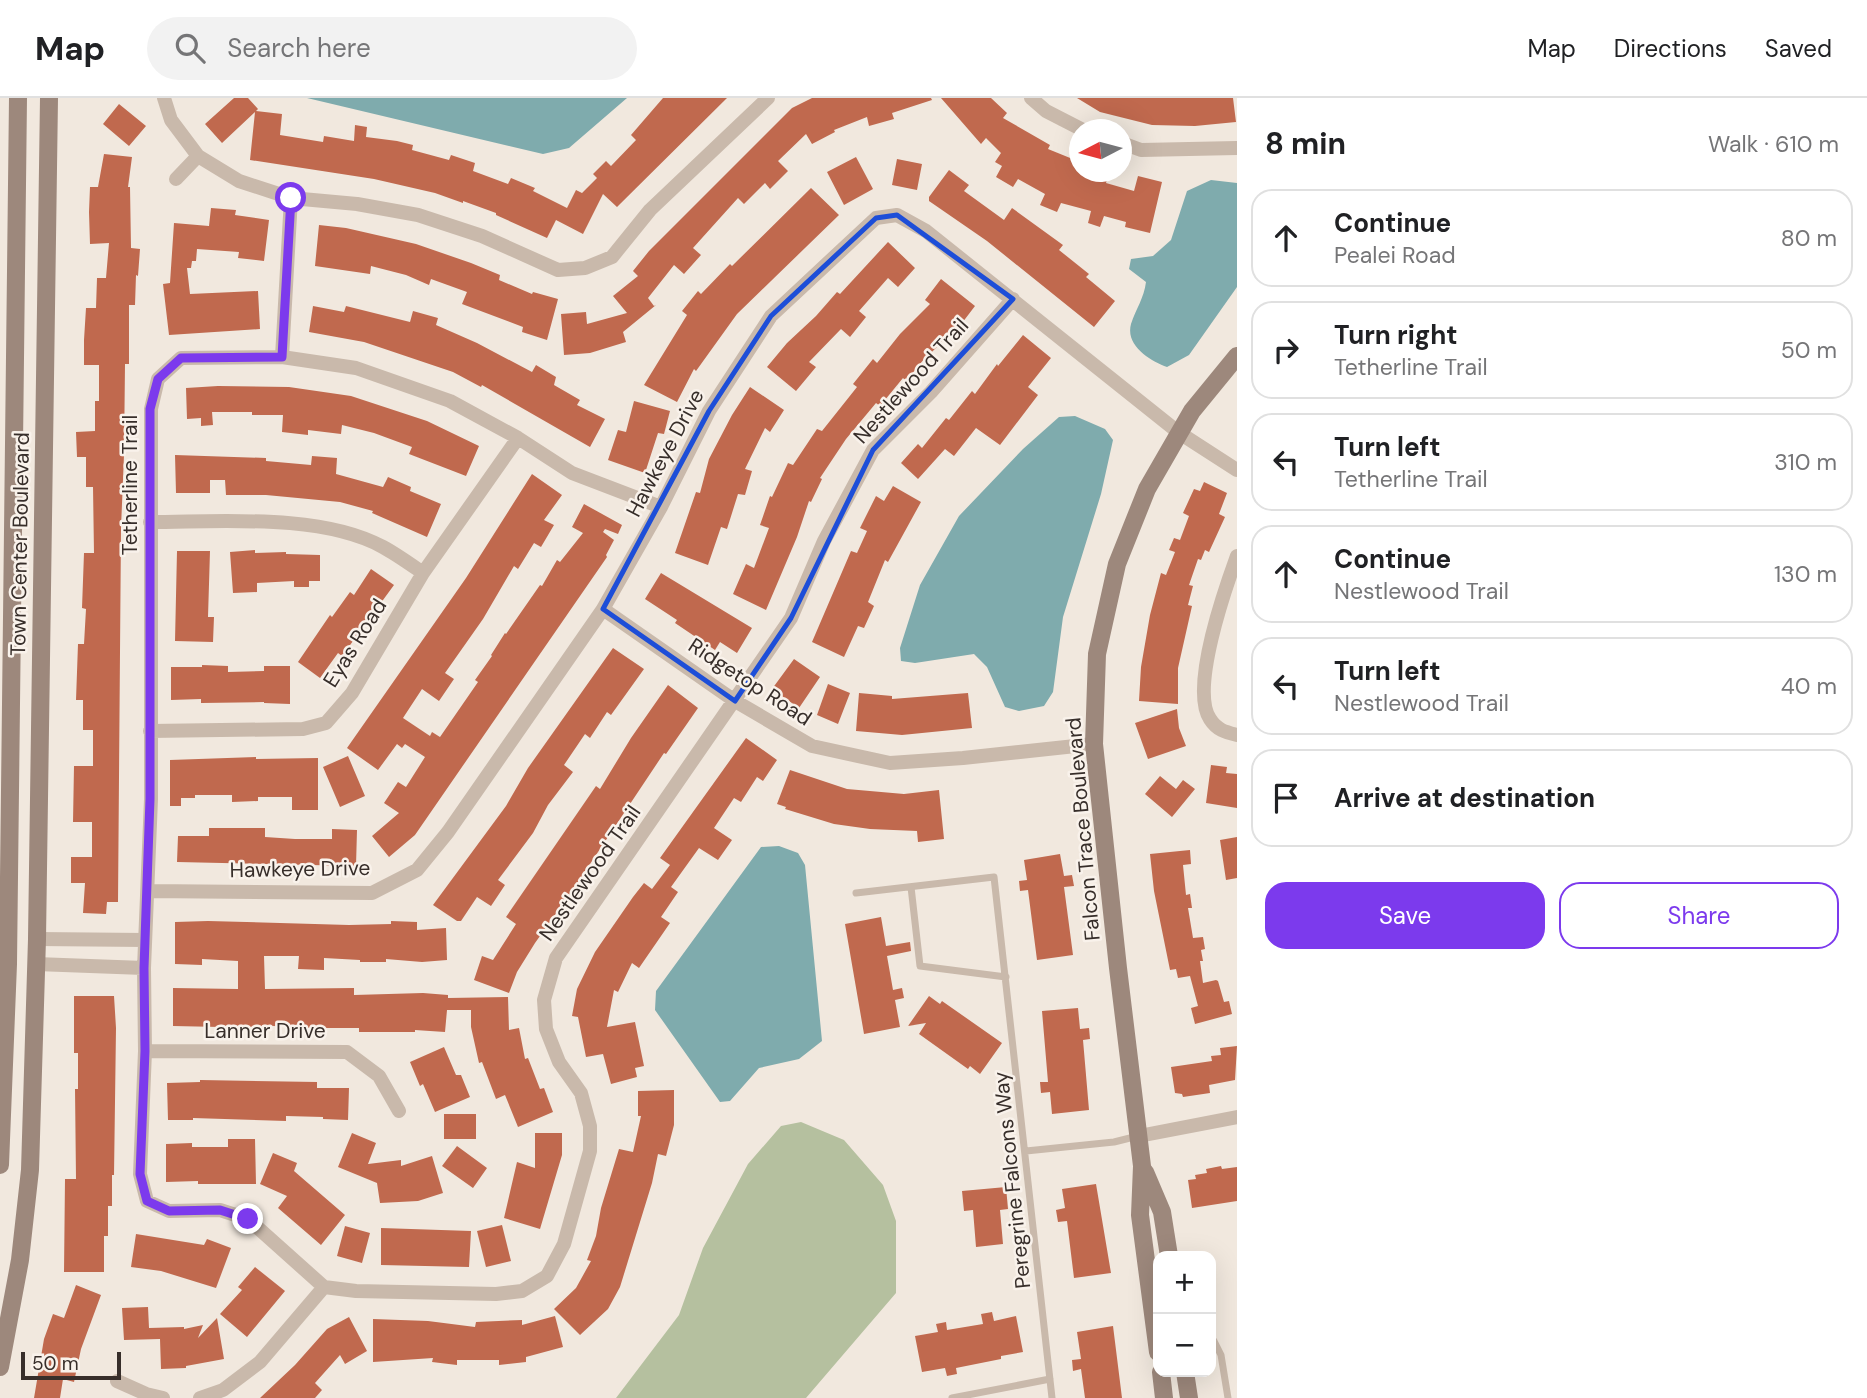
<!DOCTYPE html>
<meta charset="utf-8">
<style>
body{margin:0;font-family:"DM Sans",sans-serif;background:#f2f2f2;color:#202124}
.controls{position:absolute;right:21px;bottom:21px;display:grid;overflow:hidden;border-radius:14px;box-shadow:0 7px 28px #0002}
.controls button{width:63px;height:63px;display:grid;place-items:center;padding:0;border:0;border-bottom:2px solid #e0e0e0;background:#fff;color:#202124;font:35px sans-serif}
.compass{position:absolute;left:1069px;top:21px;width:63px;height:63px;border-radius:50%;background:#fff;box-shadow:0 7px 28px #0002;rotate:264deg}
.scale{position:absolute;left:21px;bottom:18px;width:100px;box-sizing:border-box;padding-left:7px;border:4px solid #372e2a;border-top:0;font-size:19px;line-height:24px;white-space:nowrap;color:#372e2a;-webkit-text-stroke:5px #f9f2eb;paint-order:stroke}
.stop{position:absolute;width:21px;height:21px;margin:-16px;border:5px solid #7c3aed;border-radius:50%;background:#fff}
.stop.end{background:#7c3aed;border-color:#fff;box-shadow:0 2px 7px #0008}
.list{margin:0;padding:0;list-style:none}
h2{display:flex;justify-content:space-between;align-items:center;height:91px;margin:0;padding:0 28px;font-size:30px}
h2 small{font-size:23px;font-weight:400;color:#757577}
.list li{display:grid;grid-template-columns:46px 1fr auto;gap:21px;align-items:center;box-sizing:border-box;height:98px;margin:0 14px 14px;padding:0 14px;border:2px solid #e0e0e0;border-radius:21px}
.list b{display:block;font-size:26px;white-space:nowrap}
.list p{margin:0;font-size:23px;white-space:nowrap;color:#757577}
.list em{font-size:23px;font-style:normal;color:#757577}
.actions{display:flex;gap:14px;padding:21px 28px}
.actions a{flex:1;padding:16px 0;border:2px solid #7c3aed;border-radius:21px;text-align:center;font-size:24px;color:#7c3aed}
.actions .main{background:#7c3aed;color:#fff}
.icon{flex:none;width:38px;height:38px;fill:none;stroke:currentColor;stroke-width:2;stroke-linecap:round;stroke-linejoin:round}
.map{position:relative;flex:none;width:1237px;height:1300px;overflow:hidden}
header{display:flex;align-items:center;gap:42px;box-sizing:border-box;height:98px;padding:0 35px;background:#fff;border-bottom:2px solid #e0e0e0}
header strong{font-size:33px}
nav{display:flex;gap:38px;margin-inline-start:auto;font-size:24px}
.search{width:490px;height:63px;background:#f2f2f2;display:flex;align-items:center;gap:18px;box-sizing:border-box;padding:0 24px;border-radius:38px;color:#757577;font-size:26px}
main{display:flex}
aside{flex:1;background:#fff}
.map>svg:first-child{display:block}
.green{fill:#b5c09f}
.water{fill:#7fabad}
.building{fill:#c0694e}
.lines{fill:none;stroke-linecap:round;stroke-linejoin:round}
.lane{stroke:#c9b9ab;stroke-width:7}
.street{stroke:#c9b9ab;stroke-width:14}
.secondary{stroke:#9d887c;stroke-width:18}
.route{stroke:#7c3aed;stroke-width:9}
.marked{fill:none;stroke:#1d4ed8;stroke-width:5;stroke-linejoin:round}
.labels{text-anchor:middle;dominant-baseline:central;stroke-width:5;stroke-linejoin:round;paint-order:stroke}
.street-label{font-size:21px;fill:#372e2a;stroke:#f9f2eb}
</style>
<header>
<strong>Map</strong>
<div class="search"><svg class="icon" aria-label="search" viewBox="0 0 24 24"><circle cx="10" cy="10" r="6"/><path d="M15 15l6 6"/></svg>Search here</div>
<nav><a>Map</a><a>Directions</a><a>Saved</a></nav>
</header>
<main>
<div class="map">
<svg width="1237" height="1300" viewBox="0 0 1237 1300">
<rect width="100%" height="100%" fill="#f1e8de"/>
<path class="green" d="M801 1024 844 1042 883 1087 896 1123V1195L806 1300H616L679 1217 703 1150 748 1066 781 1028Z"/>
<path class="water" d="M307 0H627L569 50 543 56Z
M1211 82 1237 85V189L1189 257 1167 269C1151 263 1125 248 1131 226 1136 211 1144 200 1146 184L1129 171 1131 161 1153 158 1171 142 1187 93Z
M1075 318 1105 331 1113 342 1101 396 1063 519 1053 594 1044 608 1019 613 1005 609 987 569 974 556 915 565 901 563 900 550 920 487 959 418 1023 351 1059 319Z
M779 748 798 755 805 767 822 943 799 961 759 970 730 1003 720 1004 655 912 656 893 761 749Z"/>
<path class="building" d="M234 0H248L258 11 256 13 282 16 280 37 323 44 324 38 354 43 355 27 367 29 366 39 397 43 413 47 412 52 449 62 451 57 475 65 473 73 508 86 511 80 535 90 533 93 567 110 576 92 582 95 597 80 593 76 606 63 611 68 636 42 631 37 663 0H727L617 109 603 96 583 136 556 122 547 140 496 117V115L463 103V105L435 95 374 81 250 62 255 14 222 45 205 26Z
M812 0H931L932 2 892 15 894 21 869 28 867 19 834 32 835 34 812 46 806 36 778 63 788 73 770 91 765 85 744 106 738 100 693 150 701 157 684 176 674 167 648 200 654 208 656 207 623 234 626 244 590 255 564 257 561 216 586 214 587 226 627 215 613 198 638 178 633 173 649 153 792 10Z
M941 0H991L1007 15 1003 20 1050 47 1048 51 1080 64V74L1109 75 1106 85 1134 93 1138 78 1162 84 1150 135 1125 129 1126 124 1104 118 1100 129 1088 125 1091 113 1061 105 1057 114 1040 107 1045 96 1018 81 1013 89 996 79 1002 68 995 64 1001 55 986 40 981 46Z
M1077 0H1233L1236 24 1195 28 1152 27 1100 14Z
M119 6 146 28 129 48 103 26Z
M104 56 132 59 128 89H130L131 150 140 151 138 178 136 177 135 207H129V266H125L124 357 121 430 118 804H107L106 816 83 815 85 785H71V759H92V724H73L74 668H93V632H83V602H76L78 546H84L86 511 82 510 84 455H94L93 389H86V359H77L76 334 95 333V303H99V267H84V242L86 210H96L97 180H106L109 145 90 146 89 114 90 89H98Z
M856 59 873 91 844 107 827 74Z
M897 61 922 66 917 92 892 87Z
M949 72 969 87 964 93 1004 122 1012 110 1063 147 1059 152 1089 176 1086 179 1115 203 1094 229 987 143 929 103V99Z
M811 90 839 117 737 216 696 273 694 271 677 304 644 287 687 217 682 213 698 193 701 196 730 166 732 168Z
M211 110 236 112 235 117 269 122 264 163 238 160 239 154 197 151 196 163H192L191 170H187L190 196 258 193 260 231 169 237 163 186 170 185 174 125 209 128Z
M319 127 346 130 416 146 471 165 500 177 499 182 532 196 533 194 558 201 547 242 522 234 523 229 462 206 467 194 431 181 429 187 406 177 371 168 370 176 315 168Z
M888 144 915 170 898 189 888 180 859 213 866 219 850 239 841 231 809 264 816 269 796 293 767 269 787 245 816 218 837 194 840 196Z
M941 181 975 208 959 229 957 228 930 256 929 255 906 283 903 280 880 308 876 305 846 341 820 380 822 381 811 404 809 403 797 439 766 512 733 496 746 466 754 470 769 430 760 427 770 398 772 399 788 365 793 367 817 331 822 333 857 289 853 286 873 261 877 265 900 236 930 206 925 202Z
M313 208 344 214 346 208 410 224 413 213 438 220 436 227 477 245 532 274 536 267 556 279 554 287 580 302 577 307 605 321 590 349 482 287 481 289 453 274 364 244 309 234Z
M1023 237 1051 260 1028 289 1038 297 1000 347 976 330 954 358 945 351 918 381 901 365 918 346 922 350 946 320 949 322 972 293 975 296 997 266 998 268Z
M218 288 289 289 351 298 427 323 479 348 466 378 409 356 412 349 374 335 342 327 341 336 308 332V337L282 334 283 317H252V314H212L213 327 201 328V320L187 321 186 290Z
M750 289 784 312 770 334 765 330 745 371 752 373 745 397 738 396 727 431 721 429 708 467 675 455 696 394 700 395 709 361 732 317Z
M634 303 670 313 664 336 658 335 645 375 608 362 618 332 626 334Z
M175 357 266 360V363L311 367 312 358 337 360 336 376 383 389 388 379 411 389 410 393 441 406 427 439 372 415 373 413 340 404 266 397H226L225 382H210V395H176Z
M532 376 562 397 544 422 554 427 541 449 534 445 518 471 514 468 483 521 445 575 454 581 439 603 422 591 403 620 430 638 432 634 440 639 478 584 475 582 492 558 491 557 505 535 506 536 540 487 542 488 557 462 560 464 583 435 572 429 584 406 622 427 618 436 605 431 603 434 614 442 606 457 607 459 415 737 389 759 372 738 399 715 384 705 398 684 406 689 425 659 405 646 402 650 397 646 378 672 347 650 466 480Z
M1204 384 1227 395 1219 416 1225 419 1209 454 1205 452 1201 462 1198 461 1189 487 1193 488 1188 507 1192 508 1178 570V606L1139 603 1141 569 1150 517 1161 475 1166 477 1175 454 1169 452 1174 440 1180 442 1189 418 1183 415 1194 391 1200 393Z
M893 388 921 404 888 464 885 462 868 504 874 508 864 530 858 528 844 559 812 544 851 453 857 455 867 433 860 430 876 398 884 403Z
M255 452V455L286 454V456L320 457V483H309V489H294V483L257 485V494L233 495 230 454Z
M177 453H210L208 519H214L213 544 175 543Z
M371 471 394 487 342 558 338 555 320 580 298 564 330 517 332 519 350 494 354 497Z
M661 475 752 530 737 555 720 544 715 552 675 525 677 522 645 501Z
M613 550 644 571 611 617 607 614 590 640 585 636 564 667 573 674 548 707 533 735 498 782 505 787 491 808 477 799 461 823H457L433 807 506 708 528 670Z
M794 561 820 579 799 610 772 591Z
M202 567 228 568V574L264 573V568H290V606L264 605V604L201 605V601L171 602V569H202Z
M828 586 850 595 838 626 817 617Z
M668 587 698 610 666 656 664 655 570 796 535 845 517 874 509 895 474 882 482 858 493 862 516 826 506 819 596 688 600 691 631 640Z
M859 595 892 598V601L968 595 972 630 902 637 856 633Z
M1177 611 1179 630 1186 648 1148 661 1135 625Z
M746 640 777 662 763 683 757 679 741 704 734 700 714 730 732 742 718 762 699 750 671 789 678 794 661 819 670 825 639 870 632 865 618 894 614 892 607 929 635 924 644 968 635 970 637 979 611 986 603 956 586 959 578 919 572 918 577 891 595 854 633 799 644 785 652 791 670 767 660 760Z
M348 658 365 698 340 709 323 669Z
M256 659V661L318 660V712H292V699H258V703L232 704V697H195V700H181V708H170V662Z
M1211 667 1227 669 1226 675 1237 676V710L1206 705Z
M790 672 847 691 904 696 939 692 944 741 918 744 917 733 870 731 834 726 785 711 786 709 777 706Z
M1160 678 1176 691 1183 682 1195 691 1172 719 1145 696Z
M209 730H265V739L295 741H332V731L357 732 356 768 177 764 178 738H209Z
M1237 739V780L1226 782 1220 742Z
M1190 752 1191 766 1183 767 1186 797 1190 796 1192 810H1188L1193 840 1203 839 1205 851 1201 852 1203 863H1200L1203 885 1216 882 1218 883 1224 904 1229 903 1232 916 1195 926 1191 910 1198 908 1190 878 1178 880 1176 871 1170 872 1154 793 1150 756Z
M1060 756 1064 778 1072 777 1074 788 1064 789 1073 857 1037 862 1028 792 1020 793 1019 783 1027 782 1024 762Z
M881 819 886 848 910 844 911 853 887 858 893 892 902 890 904 900 895 902 900 929 864 936 845 826Z
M208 823 349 827 391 826V823L417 824V832L446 830 447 862 422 864 386 861V864H360V862L324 860V872L298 871 299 858H264L265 891 354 890V897L423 895 448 897V900L508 899 509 932 519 930 525 961 528 960 540 991 544 990 553 1014 518 1029 505 997 496 1001 482 964 479 965 471 929V912H447L445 934 415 932V934H359V930H298L262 927V930L173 928V890L238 891V863L202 861V867L175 866V824Z
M74 898H114L116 930 114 1077H112V1108H108V1138H104V1174H64L65 1081H76L75 991H78V955H74Z
M929 898 940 906 942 903 1002 945 980 976 970 968 968 971 919 936 926 925 908 928Z
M1078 910 1080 931 1089 930 1090 941 1083 942 1089 1012 1052 1016 1050 994 1041 995 1040 984H1048L1042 913Z
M1237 948 1235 982 1209 987 1210 995 1183 999 1182 996 1175 995 1171 969 1212 963 1211 958 1221 957 1220 950Z
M444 949 456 977H461L470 999 435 1014 423 986 420 988 410 964Z
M200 982 317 984V990H349L348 1022 323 1021V1019L286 1018V1023L193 1020V1022H168L167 985 200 984Z
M674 992V1027L666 1058 658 1056 652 1085 620 1189 608 1211 580 1237 554 1211 576 1190 591 1163 587 1162 596 1138 601 1110 619 1051 633 1054 641 1018H638V993Z
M444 1016H476V1041H444Z
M352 1035 376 1045 368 1066 401 1062V1068L432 1058 443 1095 418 1103 380 1105 377 1085 338 1069Z
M535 1035H562V1057L540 1131 504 1120 517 1064 535 1070Z
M228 1041H255L256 1086H198V1083L166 1084V1046L192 1045V1049H228Z
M457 1048 487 1070 473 1090 442 1068Z
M273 1055 297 1065 294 1073 345 1117 321 1147 278 1110 287 1098 260 1086Z
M1221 1068 1222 1071 1237 1069V1103L1192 1110 1188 1082 1196 1081 1195 1077 1207 1075 1206 1071Z
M1096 1086 1111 1175 1074 1180 1067 1123 1058 1124 1056 1112 1065 1110 1062 1091Z
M1006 1089 1008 1111 1000 1112 1003 1146 976 1149 973 1112 964 1113 962 1093Z
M502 1127 511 1163 486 1169 477 1133Z
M345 1128 370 1135 362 1165 337 1158Z
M381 1130 471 1133 469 1169 381 1167Z
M136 1136 204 1147 207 1141 231 1150 216 1190 161 1173 131 1169Z
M255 1169 285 1193 247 1239 220 1216 242 1192 238 1189Z
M76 1187 101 1197 81 1251 74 1284 63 1281 60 1300H34L44 1241 53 1216 64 1220Z
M148 1209 149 1230 184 1229V1231L203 1227 198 1240 217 1220 224 1261 186 1268V1270L161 1271 160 1241 124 1242 122 1210Z
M992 1214 994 1223 1016 1218 1023 1254 1001 1258V1261L956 1270 957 1276 947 1278 945 1270 922 1274 915 1238 938 1234 936 1226 946 1224 947 1232 983 1226 981 1216Z
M555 1218 563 1249 526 1259V1264L499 1267V1262H457V1267L432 1264 433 1260 373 1264V1221L428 1223 475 1229 476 1224 522 1222V1227Z
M349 1219 367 1253 345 1266 340 1257 315 1285 322 1292 315 1300H260L295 1267 327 1231Z
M1113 1228 1122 1300H1085L1081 1271 1073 1273 1072 1262 1081 1261 1077 1234Z"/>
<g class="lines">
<path class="lane" d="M911 789 920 868 1006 879
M856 795 994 779 1052 1300
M1026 1053 1114 1044 1138 1038
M1211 1241 1214 1243 1221 1257 1228 1300
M952 1300 1050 1281"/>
<path class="street" d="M164 0 171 22 198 58 239 83 291 100 357 106 418 117 482 138 558 172 585 170 612 159 650 112 768 0
M1031 0 1046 13 1083 32
M1122 45 1141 52 1237 50
M176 81 198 58
M282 259 291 100
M661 409 572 375 518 340 450 303 356 270 282 259 181 260 158 281 151 311V701L144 870 145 953 140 1076 147 1103 169 1113 220 1112 248 1121 324 1189 356 1193 496 1196 522 1193 547 1178 564 1146 590 1053V1028L581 995 559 964 546 931 544 902 556 860 791 520 824 443 873 352 931 294 1013 201
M150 424C220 424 321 415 383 449 396 456 410 466 423 475
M1237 458C1225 491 1190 591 1210 621 1217 632 1225 634 1237 637
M603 511 735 603 812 648 890 665 963 660 1094 646
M150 633 303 631 326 625 352 595 423 475 518 340
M148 793 372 795 417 772 448 734 603 511 661 409 709 313 771 218 876 120 897 117 926 133 1178 334 1237 372
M37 841 145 842
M36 866 144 870
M145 953 347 954 379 978 399 1013
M1139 1038 1237 1019
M117 1283 146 1296 163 1300
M200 1300 223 1292 260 1264 324 1189"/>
<path class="secondary" d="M0 1067 8 866 18 0
M1145 1074 1162 1114 1169 1158
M1158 1254 1140 1117 1142 1068 1118 870 1094 646 1097 556 1117 466 1147 391 1192 313 1237 258
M0 1269 20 1162 30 1072 37 841 49 0
M1161 1274 1164 1300
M1185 1274 1189 1300"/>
</g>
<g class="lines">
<path class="route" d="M248 1121 220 1112 169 1113 147 1103 140 1076 145 953 144 870 150 701V311L158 281 181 260 282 259 291 100"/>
</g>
<path class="marked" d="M897 117 1013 201 873 352 791 520 735 603 603 511 709 313 771 218 876 120Z"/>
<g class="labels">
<g class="street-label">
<text transform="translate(911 283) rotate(-48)">Nestlewood Trail</text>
<text transform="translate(665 355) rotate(-62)">Hawkeye Drive</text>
<text transform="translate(130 387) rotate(-90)">Tetherline Trail</text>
<text transform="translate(20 446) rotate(-89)">Town Center Boulevard</text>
<text transform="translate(355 545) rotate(-58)">Eyas Road</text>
<text transform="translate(750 584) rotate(33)">Ridgetop Road</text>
<text transform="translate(1083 731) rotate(-95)">Falcon Trace Boulevard</text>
<text transform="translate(300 771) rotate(-1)">Hawkeye Drive</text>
<text transform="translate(590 775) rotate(-55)">Nestlewood Trail</text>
<text x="265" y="933">Lanner Drive</text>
<text transform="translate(1012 1082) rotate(-96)">Peregrine Falcons Way</text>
</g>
</g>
</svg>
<div class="controls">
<button>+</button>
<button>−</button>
</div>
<svg class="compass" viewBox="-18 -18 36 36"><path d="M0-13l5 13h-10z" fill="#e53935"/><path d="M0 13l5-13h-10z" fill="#757577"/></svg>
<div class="scale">50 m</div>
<div class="stop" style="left:291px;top:100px"></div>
<div class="stop end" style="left:248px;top:1121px"></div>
</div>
<aside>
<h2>8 min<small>Walk · 610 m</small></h2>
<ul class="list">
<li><svg class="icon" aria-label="ahead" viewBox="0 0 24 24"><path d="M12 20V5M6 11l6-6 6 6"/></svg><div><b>Continue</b><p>Pealei Road</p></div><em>80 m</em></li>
<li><svg class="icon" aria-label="right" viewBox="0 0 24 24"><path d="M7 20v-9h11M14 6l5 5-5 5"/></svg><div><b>Turn right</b><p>Tetherline Trail</p></div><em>50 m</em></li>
<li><svg class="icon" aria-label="left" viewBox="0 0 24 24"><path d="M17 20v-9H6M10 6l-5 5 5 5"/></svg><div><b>Turn left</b><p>Tetherline Trail</p></div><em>310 m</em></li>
<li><svg class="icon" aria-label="ahead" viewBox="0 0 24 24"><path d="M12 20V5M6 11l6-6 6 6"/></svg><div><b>Continue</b><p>Nestlewood Trail</p></div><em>130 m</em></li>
<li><svg class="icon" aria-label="left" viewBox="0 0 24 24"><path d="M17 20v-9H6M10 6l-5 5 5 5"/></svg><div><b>Turn left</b><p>Nestlewood Trail</p></div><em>40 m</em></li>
<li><svg class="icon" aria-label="arrive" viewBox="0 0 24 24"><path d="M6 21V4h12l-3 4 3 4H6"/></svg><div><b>Arrive at destination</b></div></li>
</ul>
<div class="actions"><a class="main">Save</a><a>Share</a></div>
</aside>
</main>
